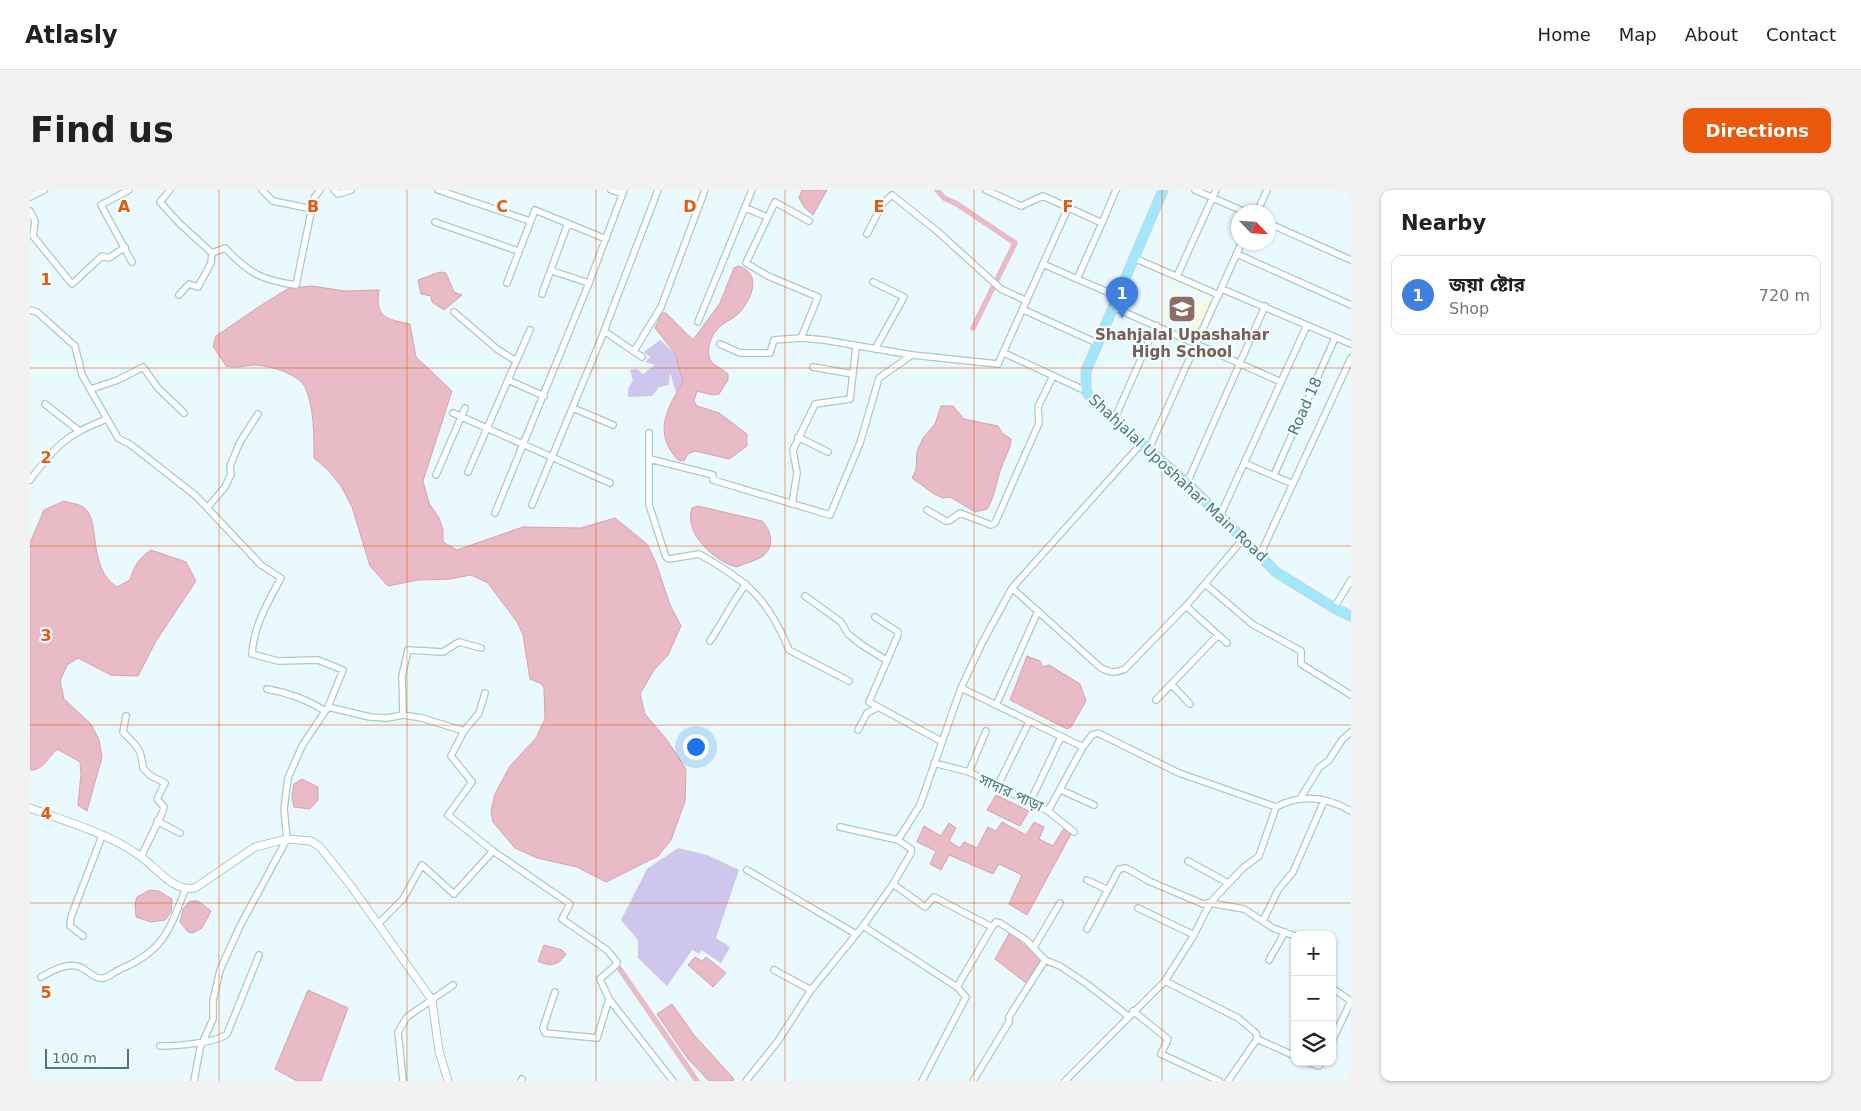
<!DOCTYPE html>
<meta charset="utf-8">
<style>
body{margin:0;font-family:"DejaVu Sans","Noto Sans Bengali",sans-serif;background:#f2f2f2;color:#202124}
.controls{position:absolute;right:15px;bottom:15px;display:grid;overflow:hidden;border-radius:10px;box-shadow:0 1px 4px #0004}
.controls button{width:45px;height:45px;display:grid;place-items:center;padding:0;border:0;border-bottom:1px solid #e0e0e0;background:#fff;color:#202124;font:25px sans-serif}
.compass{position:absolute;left:1201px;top:15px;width:45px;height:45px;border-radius:50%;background:#fff;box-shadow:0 1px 4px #0004;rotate:115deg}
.scale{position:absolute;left:15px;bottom:12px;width:84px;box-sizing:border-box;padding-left:5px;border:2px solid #4b7978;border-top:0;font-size:14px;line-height:18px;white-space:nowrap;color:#4b7978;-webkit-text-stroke:4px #f0fcff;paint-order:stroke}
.you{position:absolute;left:665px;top:556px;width:18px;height:18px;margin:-12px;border:4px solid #fff;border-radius:50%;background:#1a73e8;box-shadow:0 0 0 8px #1a73e833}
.badge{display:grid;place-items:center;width:32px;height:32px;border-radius:50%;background:#ea580c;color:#fff;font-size:16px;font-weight:700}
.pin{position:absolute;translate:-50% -41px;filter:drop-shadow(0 1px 2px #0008)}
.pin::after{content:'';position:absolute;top:26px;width:18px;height:15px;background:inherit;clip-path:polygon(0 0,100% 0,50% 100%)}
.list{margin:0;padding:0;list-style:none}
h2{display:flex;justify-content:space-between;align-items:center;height:65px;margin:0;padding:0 20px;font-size:21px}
h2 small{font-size:16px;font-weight:400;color:#757577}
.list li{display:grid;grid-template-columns:32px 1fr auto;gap:15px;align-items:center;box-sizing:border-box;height:80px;margin:0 10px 10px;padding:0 10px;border:1px solid #e0e0e0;border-radius:10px}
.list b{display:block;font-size:19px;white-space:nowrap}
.list p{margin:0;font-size:16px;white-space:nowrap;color:#757577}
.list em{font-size:16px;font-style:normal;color:#757577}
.icon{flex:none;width:28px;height:28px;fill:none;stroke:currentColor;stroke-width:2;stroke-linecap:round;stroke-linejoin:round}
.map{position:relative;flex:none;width:1321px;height:891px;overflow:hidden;border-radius:10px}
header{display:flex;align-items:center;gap:30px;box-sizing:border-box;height:70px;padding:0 25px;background:#fff;border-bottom:1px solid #e0e0e0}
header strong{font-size:24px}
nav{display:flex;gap:28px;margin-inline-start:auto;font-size:18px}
.intro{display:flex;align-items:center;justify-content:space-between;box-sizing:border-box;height:120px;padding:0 30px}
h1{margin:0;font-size:35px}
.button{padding:12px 22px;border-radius:10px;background:#ea580c;color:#fff;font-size:18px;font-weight:700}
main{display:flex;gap:30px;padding:0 30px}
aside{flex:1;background:#fff;border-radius:10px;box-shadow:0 1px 4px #0004}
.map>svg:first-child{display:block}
.education{fill:#f5fae5;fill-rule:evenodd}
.green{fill:#cec6ec}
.water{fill:#e8bbc6;stroke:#dba1ae}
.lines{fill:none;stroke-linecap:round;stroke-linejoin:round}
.canal{stroke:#e8bbc6;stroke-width:5.5}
.minor-casing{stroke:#a8cacb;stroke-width:8}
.tertiary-casing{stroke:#a8cacb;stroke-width:9}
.primary-casing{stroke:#c9d7d6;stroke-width:11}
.minor{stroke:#fff;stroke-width:5.5}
.tertiary{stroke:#fff;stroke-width:7}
.primary{stroke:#9fe7fd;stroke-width:9}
.grid{fill:none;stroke:#e8590c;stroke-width:1;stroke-opacity:0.55}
.labels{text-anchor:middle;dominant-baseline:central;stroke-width:4.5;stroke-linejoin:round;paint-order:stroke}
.education-label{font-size:15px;font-weight:bold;fill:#785e54;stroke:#f0fcff}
.street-label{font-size:15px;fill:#4b7978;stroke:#f0fcff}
.grid-label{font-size:16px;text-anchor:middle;font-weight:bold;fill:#e8590c;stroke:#f0fcff;stroke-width:4.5;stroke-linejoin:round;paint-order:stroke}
</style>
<header>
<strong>Atlasly</strong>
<nav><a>Home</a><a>Map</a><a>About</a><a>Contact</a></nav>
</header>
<div class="intro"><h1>Find us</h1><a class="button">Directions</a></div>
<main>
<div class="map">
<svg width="1321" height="891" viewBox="0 0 1321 891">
<rect width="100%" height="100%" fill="#e9f9fd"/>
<path class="education" d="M1139 88 1184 108 1165 151 1120 130ZM1139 90 1177 107 1174 113 1141 99 1139 102 1135 100ZM1134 101 1143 105 1140 111 1143 112 1141 117 1138 116 1131 132 1122 128ZM1135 124 1160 135 1157 143 1131 133Z"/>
<path class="green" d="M630 150 645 163 653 192 646 203 640 182 639 195 629 197 622 206 598 207V199L603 190 600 180 607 179 613 184 625 175 615 172 620 167 614 162Z
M648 658 677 665 709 680 686 748 700 757 691 773 671 760 670 764 662 760 637 796 608 768V750L591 730 617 679Z"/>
<path class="water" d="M772 0H797L783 25 774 17 769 8Z
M709 76C732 84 722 108 710 122 703 130 692 132 686 141 681 146 677 159 679 166 680 175 692 178 698 184V190L689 204 682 205 667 201 664 211 667 216 689 223 717 244V256L699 269 665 261 658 264 654 271 648 270C623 243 636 220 653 192L645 163 625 138 632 123H636L663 150 690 113 704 78Z
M410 82 416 83 424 102 432 105 414 120 402 112 401 106 391 104 388 90Z
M282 96 315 101 349 100C345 128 356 129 380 134L386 167 422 201 393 291 399 313 409 328 413 340V352L427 360 493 337 551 338 585 328 617 354 626 373 640 415 651 436 638 465 624 480 610 504 615 524 637 550 656 579 655 611 641 650 628 666 576 692 547 677 507 668 485 658 463 632 461 621 465 604 480 576 506 548 515 529 514 498 512 494 500 489 493 445 487 432 458 393 441 385 420 389 388 390 358 396 340 376 322 317 311 296 298 280 284 268C284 246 284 219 276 199 270 184 241 176 226 175 214 175 209 179 196 176L183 156 186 146 230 116 259 98Z
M911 216H923L934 229 968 236 972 243 981 249C981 259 975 266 972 276 966 290 966 305 957 319L945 322 920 307 913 308 904 304 882 288 886 280 887 261 893 248 905 234Z
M34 311C40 313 49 314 53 317 72 329 56 377 87 397L100 390C104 376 109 368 121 360L156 372 166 391 126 451 108 486 81 485 48 468 37 475 30 491 34 509 61 534 69 550 72 567 57 621 48 615 51 584 50 572 27 559C19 567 12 581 0 580V353L14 320Z
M668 316 732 331C741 339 745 357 733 366 726 371 715 373 707 377 685 372 653 343 662 318Z
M997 466 1010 471 1013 477 1019 475 1050 494 1056 511 1041 537 1037 539 980 510Z
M272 589 288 597V610L280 619 264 617 262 606 264 594Z
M966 605 999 621 990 636 957 620Z
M972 632 996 645 1004 632 1014 637 1009 649 1023 656 1034 638 1041 644 997 725 979 714 992 685 969 674 963 684 919 665 911 680 900 674 906 661 887 652 894 636 911 646 919 633 926 638 919 651 930 658 934 652 947 658 958 637 966 641Z
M120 700 129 701 142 709 141 722 135 730 121 732 106 727 105 714 107 707Z
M160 711H168L181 721 172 738 163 743 158 742 150 732 153 719Z
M980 742 1010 770 996 793 965 769Z
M514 755 532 760 536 764C528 776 520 777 508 771Z
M665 767 672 771 676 767 696 783 683 797 658 775Z
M278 800 318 818 291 891H267L245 879Z
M642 814 664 845 704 889 703 891H679L658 869 627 824Z"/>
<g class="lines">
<path class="canal" d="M907 0 914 8 927 14 985 53 943 138
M589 778 667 891"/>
<defs>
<path id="minor" d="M99 0 71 15 102 72
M140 0 130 12 149 33 182 63 195 58C220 84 231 90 266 95L284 8 290 0
M232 0 243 11 282 19
M304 0 308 4 321 0
M408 0 500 31
M581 0 593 4
M956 0 991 16 1013 6 1072 33 1047 89 1087 106
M1165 0 1215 22
M0 7 14 0
M716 18 737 27
M0 21 5 31 3 46 42 94 72 66 79 68 95 57
M1227 22 1237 0
M405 32 488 61
M1072 33 1086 0
M1238 33 1321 70
M837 44 853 13 862 5 907 41 971 99 997 111
M1207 64 1321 115
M1104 68 1189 105
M1013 74 1047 89
M522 81 559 93
M1147 86 1186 0
M843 92 874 107 845 159
M477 93 505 20 576 49
M1192 99 1321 154
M512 104 538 33
M149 105 159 94 168 97 181 73 182 63
M1083 117 1251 192
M0 120 7 122 45 156 52 185 88 248 101 255 166 306 231 375 251 388C237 414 224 435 222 464L248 471 288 470 313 480 298 517 272 556 258 588 254 619 257 649 210 736 190 780 183 811V829L170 858 164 891
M994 120 1067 153
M424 122 467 159 486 171
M668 132 722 0
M574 141 612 167
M771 148 788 107 738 86 716 73 745 12 779 31
M690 154 710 163H740L744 150 771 148 794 150 882 165 968 174 1038 18
M604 161 631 117 675 0
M974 163 1056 201
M783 177 823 184
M478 190 500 140
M61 199 88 190 113 177 128 198 154 223
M15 214 48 240
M543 218 583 235
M423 223 580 293
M1084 230 1126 135
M619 243V315L636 367 639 369 669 364C717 391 738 408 759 460L819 491
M768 247 798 262
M1118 261 1212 52
M620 269 683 285V290L800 325 830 253 849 188 882 165
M1214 273 1263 294
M438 282 478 190 514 206
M406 285 435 218
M1244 285 1305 148
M0 290C26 255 37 244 77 229
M1157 293 1235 116
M762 314 767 283 763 260 785 214 820 209 826 157
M502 315 571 149 628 0
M177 318 195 297 201 284 200 276 210 252 228 224
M897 320 916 331H919L930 323 961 335 965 333 1009 233 1008 217 1023 186
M465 323 559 93 594 0
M1190 326 1277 135
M1230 365 1321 168
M1175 394 1222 434 1271 461V474L1321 505
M982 398 1071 478C1081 483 1085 483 1095 479L1156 416 1213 349
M775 406 811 432 818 444 832 455 856 470
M1156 416 1197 453
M1304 418 1321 390
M845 427 868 442V445L839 512 911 551
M680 451C693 432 702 412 716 394
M1141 494 1160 514
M931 498 1053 557 1062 545 1068 543 1149 583 1246 617C1271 604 1297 607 1321 621
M237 499C259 503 277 509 295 521
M1126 510 1188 445
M966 515 1008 421
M298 517 340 527 357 528 373 525 392 528 434 541
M373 525 372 486 378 460 413 462 429 452 451 458
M96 526 93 542C107 557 111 557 113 578L121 586 135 593 127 609 134 617 133 621 111 667
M828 540 837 523 847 518
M904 573 939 582 1018 621 1053 557
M939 582 956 541
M967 597 999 532
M1031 600 1064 615
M1271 607 1289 578 1299 570 1312 550 1321 542
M1000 612 1031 547
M1018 621 1044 642
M127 631 150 643
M810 637 868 650
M463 661 540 714 532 729 577 760 587 772 586 775 570 789 579 809 643 891
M1158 671 1198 693
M717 680 826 744
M1057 690 1078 700
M863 694 895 717 904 707 962 737
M1108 718 1164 745
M1233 731 1248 700 1263 682 1294 611
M348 734 373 709 392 675 424 704 463 661 418 625 442 592 421 566 434 541 449 523 455 503
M1057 739 1089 679 1096 678 1121 692 1173 714 1180 713 1214 719 1243 738 1265 746
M53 746 40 736 41 727 72 646
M1004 757 1030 713
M1239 770 1255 742
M744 780 781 800
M11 787C22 781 37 772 50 777 58 780 64 790 74 788 79 787 85 781 91 779 134 760 139 741 155 700
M1135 791 1208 828 1226 843 1227 849 1265 866
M1302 798 1321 811
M525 802 513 838 515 843 567 848 579 809
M1103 821 1138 849 1131 864 1189 891
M1098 826 1057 794 1030 776 1015 770 996 750 970 733 966 732 962 737 927 797 833 736 863 694 881 663V659L868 650 890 615 931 498 952 453 982 398 1111 254
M1302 851 1321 811
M130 856C145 856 186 853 197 844L229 765
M1277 872 1289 876 1291 872
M373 891 368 842 377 827 423 795
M491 891 492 889
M716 891 748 851 781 800 833 736
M892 891 936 807 927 797
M943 891 979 832V827L1015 770
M1035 891 1135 791 1164 745 1180 713 1213 678 1229 666 1246 617
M1198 891 1227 849"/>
<path id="tertiary" d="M0 618C37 632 78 643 110 666 127 678 143 702 165 698L225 657 257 649 281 651 290 657 321 696 402 810 409 861 418 891"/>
<path id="primary" d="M1133 0 1056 181V201L1063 211 1157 293 1246 382 1304 418 1321 426"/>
</defs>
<use href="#minor" class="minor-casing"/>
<use href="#tertiary" class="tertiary-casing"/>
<use href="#primary" class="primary-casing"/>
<use href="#minor" class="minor"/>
<use href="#tertiary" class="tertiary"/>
<use href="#primary" class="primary"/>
</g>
<path class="grid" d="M189 0V891M377 0V891M566 0V891M755 0V891M944 0V891M1132 0V891M0 178H1321M0 356H1321M0 535H1321M0 713H1321"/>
<defs>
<symbol id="school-square" viewBox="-11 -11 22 22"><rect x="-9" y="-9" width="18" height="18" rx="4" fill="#8d6e63" stroke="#f0fcff"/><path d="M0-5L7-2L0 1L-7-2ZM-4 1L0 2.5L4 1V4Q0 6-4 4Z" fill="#fff"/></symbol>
</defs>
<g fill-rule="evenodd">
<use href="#school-square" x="1136" y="103" width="32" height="32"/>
</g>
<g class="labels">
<g class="education-label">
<text x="1152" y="145">Shahjalal Upashahar<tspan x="1152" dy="17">High School</tspan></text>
</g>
<g class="street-label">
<text transform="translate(1275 216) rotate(-66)">Road 18</text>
<text transform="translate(1148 288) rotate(43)">Shahjalal Uposhahar Main Road</text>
<text transform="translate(981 603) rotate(25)">সাদার পাড়া</text>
</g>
</g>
<g class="grid-label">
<text x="94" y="22">A</text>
<text x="283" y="22">B</text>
<text x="472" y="22">C</text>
<text x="660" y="22">D</text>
<text x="849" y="22">E</text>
<text x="1038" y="22">F</text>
<text x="16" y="95">1</text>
<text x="16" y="273">2</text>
<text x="16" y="451">3</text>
<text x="16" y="629">4</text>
<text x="16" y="808">5</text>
</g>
</svg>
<div class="controls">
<button>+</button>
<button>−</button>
<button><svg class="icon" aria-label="layers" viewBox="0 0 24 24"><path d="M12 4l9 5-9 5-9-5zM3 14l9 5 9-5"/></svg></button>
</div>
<svg class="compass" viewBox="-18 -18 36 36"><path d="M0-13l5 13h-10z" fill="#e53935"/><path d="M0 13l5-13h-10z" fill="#757577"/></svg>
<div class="scale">100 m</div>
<div class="you"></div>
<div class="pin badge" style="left:1092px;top:128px;background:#3f7fe0">1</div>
</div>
<aside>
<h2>Nearby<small></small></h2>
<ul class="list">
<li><span class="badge" style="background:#3f7fe0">1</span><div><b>জয়া ষ্টোর</b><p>Shop</p></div><em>720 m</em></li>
</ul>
</aside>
</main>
